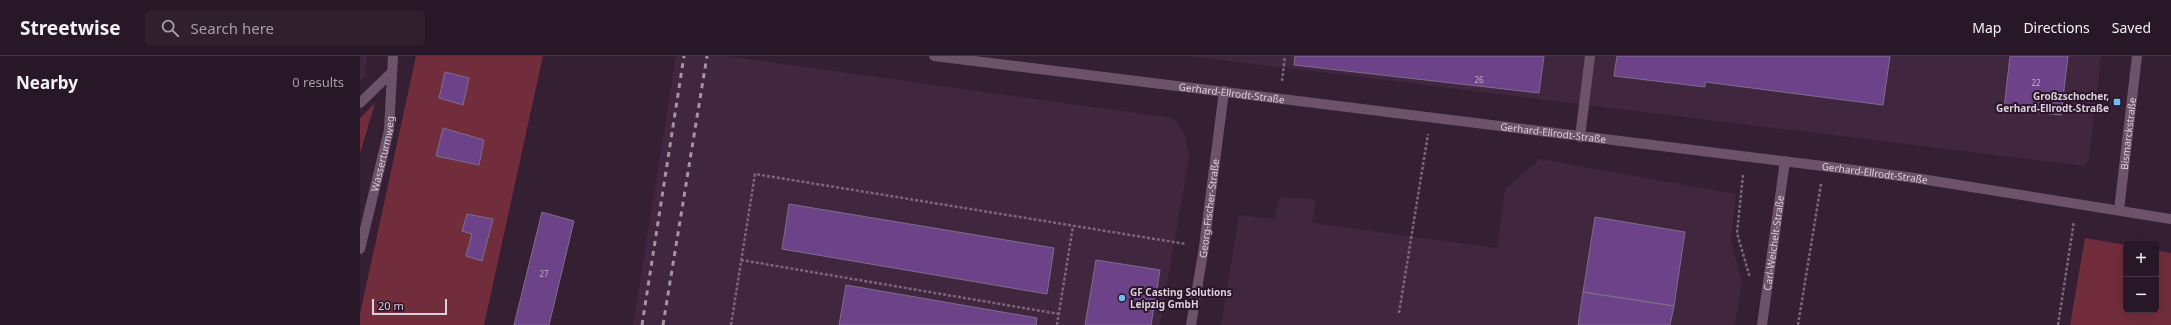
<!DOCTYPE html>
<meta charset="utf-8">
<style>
body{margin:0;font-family:"Noto Sans",sans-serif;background:#30202e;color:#f1f3f6}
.controls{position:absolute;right:12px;bottom:12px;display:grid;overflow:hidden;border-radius:6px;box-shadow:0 4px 16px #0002}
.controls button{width:36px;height:36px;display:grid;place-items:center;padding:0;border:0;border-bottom:1px solid #443643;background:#281726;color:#f1f3f6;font:20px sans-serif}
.scale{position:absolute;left:12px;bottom:10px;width:75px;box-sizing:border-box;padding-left:4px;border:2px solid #dcceda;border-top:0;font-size:11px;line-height:14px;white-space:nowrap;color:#dcceda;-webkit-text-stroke:3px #2a1529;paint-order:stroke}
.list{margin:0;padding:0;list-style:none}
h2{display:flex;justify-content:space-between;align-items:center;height:52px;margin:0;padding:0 16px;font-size:17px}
h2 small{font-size:13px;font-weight:400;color:#a59fa7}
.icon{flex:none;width:22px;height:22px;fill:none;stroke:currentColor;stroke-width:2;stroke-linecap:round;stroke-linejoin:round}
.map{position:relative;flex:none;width:1811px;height:269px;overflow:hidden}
header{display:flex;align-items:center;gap:24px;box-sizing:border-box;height:56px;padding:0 20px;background:#281726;border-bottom:1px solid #443643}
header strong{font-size:19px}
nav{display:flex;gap:22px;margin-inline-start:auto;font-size:14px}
.search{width:280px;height:36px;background:#30202e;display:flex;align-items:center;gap:10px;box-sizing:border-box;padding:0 14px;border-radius:6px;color:#a59fa7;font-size:15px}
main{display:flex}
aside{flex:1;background:#281726}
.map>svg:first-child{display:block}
.built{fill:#41263f}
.green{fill:#722d3c}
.building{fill:#6c4288;stroke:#7e6e8a}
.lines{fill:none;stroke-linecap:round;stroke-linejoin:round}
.path{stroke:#7a6778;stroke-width:2.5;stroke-dasharray:3 2;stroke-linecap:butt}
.service{stroke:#6c536a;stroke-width:10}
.minor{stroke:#6c536a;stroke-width:10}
.tertiary{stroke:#6c536a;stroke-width:10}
.secondary{stroke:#6c536a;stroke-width:10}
.rail{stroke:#a594a3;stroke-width:3;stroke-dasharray:5 5;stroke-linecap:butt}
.poi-dot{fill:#69c3f1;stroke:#2a1529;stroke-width:1.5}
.labels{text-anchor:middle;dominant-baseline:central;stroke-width:4;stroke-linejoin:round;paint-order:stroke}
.number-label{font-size:8px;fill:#c0abc6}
.street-label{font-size:10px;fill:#dcceda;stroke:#2a1529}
.poi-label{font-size:10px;font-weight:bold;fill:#dcceda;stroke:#2a1529;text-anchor:end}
</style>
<header>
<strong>Streetwise</strong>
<div class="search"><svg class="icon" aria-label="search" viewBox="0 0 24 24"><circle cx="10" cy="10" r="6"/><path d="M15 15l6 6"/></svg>Search here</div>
<nav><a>Map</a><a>Directions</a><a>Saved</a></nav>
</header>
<main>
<aside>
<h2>Nearby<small>0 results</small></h2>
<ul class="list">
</ul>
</aside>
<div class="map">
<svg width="1811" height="269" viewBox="0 0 1811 269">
<rect width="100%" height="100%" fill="#351f33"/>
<path class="built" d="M0 0H7L5 20 0 25Z
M316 0H366L812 62 820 70 826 83 829 101 800 269H273Z
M828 0H1741L1729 104 1724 110Z
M1180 103 1376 138 1371 185 1382 225 1375 269H861L879 159 914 163 920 141 956 143 952 167 1137 192 1145 133Z"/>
<path class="green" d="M56 0H183L124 269H0V258Z
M15 47 0 98V62Z
M1725 182 1766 189V254H1796V194L1811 197V269H1710Z"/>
<path class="building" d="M935 0H1184L1179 37 934 9Z
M1257 0H1530L1523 49 1345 26V31L1254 20Z
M1650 0H1708L1701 59 1644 53Z
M85 16 109 22 103 49 79 42Z
M83 72 124 84 119 109 76 100Z
M429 148 694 192 687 238 422 193Z
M182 156 214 165 189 269H154Z
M107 158 133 163 122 205 106 200 112 178 102 175Z
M1235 161 1325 176 1314 250 1223 236Z
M736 204 800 214 791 269H725Z
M486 229 677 262 676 269H479Z
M1223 236 1314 250 1310 269H1218Z"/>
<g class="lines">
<path class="path" d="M922 25 925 0
M1383 119 1377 177 1390 222
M381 204 699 258
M1039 257 1068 78
M371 269 395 118 826 188
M697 269 713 170
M1438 269 1461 128
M1698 269 1714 165"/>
<path class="service" d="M1220 81 1230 0"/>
<g class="minor">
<path d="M0 47 30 18"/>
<path id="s1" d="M0 193 29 74 33 0"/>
<path id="s2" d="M831 269 844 191 864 35"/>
<path id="s3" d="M1402 269 1425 105"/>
</g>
<path class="tertiary" id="s4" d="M1759 154 1777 0"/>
<path class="secondary" id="s5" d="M574 0 1463 110 1555 122 1811 163"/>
<path class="rail" d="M282 269 324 0
M303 269 347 0"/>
</g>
<g class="poi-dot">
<rect x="1753" y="42" width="8" height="8" rx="2"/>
<circle cx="762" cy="242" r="4"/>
</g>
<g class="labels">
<g class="number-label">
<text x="1119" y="23">26</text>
<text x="1676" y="26">22</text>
<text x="184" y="217">27</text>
</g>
<g class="street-label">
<text stroke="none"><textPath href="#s5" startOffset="300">Gerhard-Ellrodt-Straße</textPath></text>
<text stroke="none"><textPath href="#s5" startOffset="624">Gerhard-Ellrodt-Straße</textPath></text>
<text stroke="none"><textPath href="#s4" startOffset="77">Bismarckstraße</textPath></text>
<text stroke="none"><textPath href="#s1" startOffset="98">Wasserturmweg</textPath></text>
<text stroke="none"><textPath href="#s5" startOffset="948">Gerhard-Ellrodt-Straße</textPath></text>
<text stroke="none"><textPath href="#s2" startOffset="118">Georg-Fischer-Straße</textPath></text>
<text stroke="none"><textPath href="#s3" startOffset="83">Carl-Weichelt-Straße</textPath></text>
</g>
<g class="poi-label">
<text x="1749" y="40">Großzschocher,<tspan x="1749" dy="12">Gerhard-Ellrodt-Straße</tspan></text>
<text x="770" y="236" text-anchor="start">GF Casting Solutions<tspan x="770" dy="12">Leipzig GmbH</tspan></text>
</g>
</g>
</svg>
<div class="controls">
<button>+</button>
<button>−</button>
</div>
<div class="scale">20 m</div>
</div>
</main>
